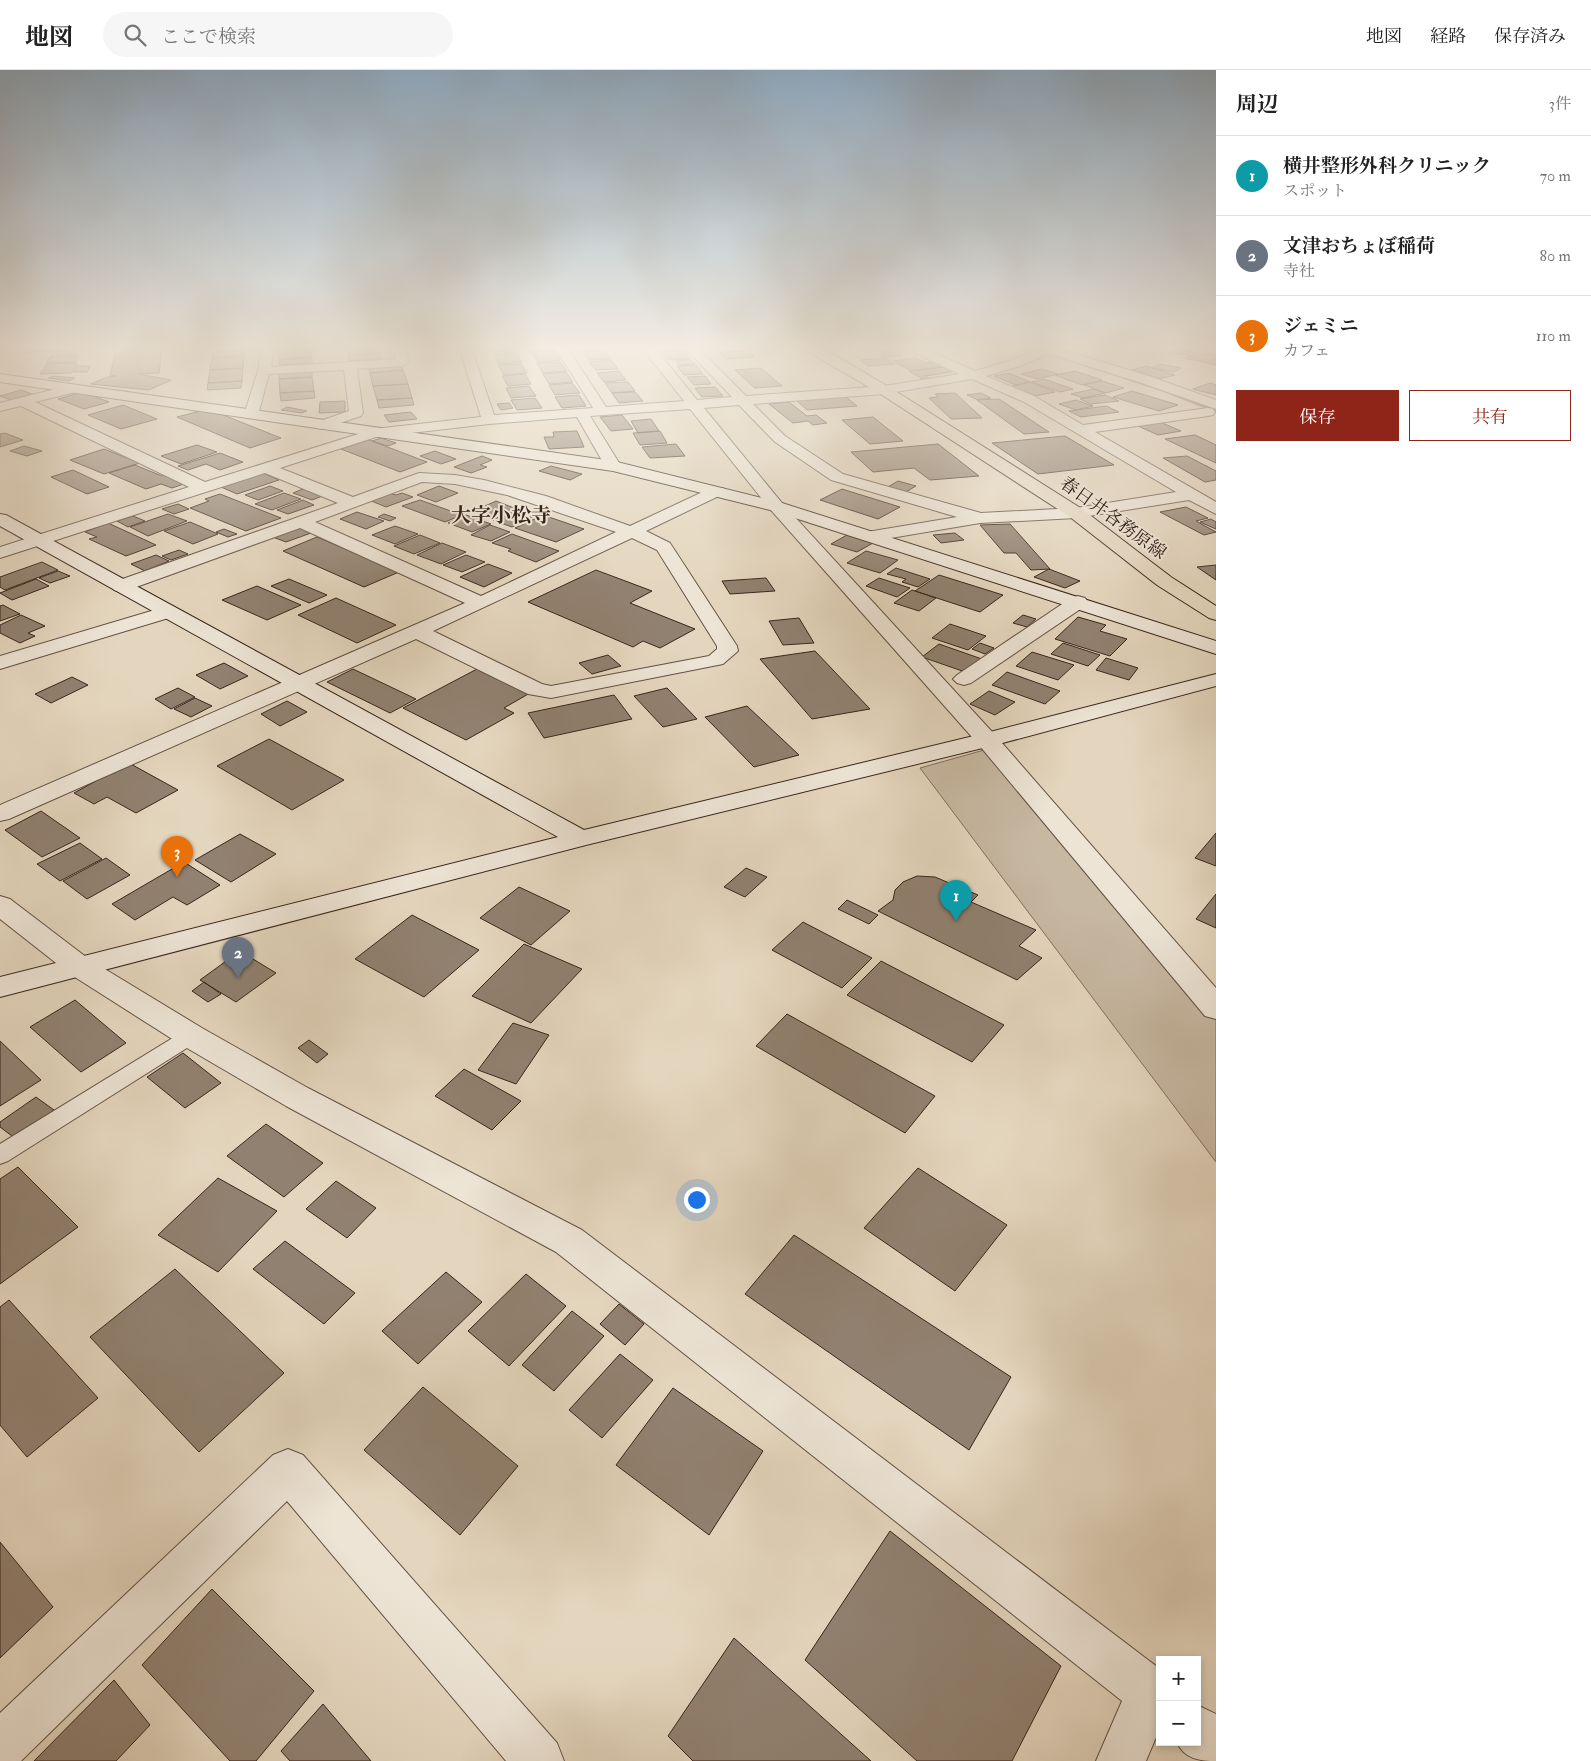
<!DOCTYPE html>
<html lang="ja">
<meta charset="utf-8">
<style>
body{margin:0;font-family:"IM FELL Double Pica","Noto Serif JP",serif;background:#f6f6f6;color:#222}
.controls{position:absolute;right:15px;bottom:15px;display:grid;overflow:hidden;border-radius:0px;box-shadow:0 2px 8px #0003}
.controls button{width:45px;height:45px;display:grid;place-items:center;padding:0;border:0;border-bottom:1px solid #e0e0e0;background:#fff;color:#222;font:25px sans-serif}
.you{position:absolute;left:696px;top:1129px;width:18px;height:18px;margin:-12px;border:4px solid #fff;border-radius:50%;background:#1a73e8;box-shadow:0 0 0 8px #1a73e833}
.badge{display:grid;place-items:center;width:32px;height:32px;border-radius:50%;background:#8f2418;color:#fff;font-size:16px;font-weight:700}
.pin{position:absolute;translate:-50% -41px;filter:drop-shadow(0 1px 2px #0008)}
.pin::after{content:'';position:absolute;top:26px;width:18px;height:15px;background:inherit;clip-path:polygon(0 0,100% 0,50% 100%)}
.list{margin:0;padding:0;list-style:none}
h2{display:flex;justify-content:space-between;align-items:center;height:65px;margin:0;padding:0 20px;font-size:21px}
h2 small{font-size:16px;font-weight:400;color:#767676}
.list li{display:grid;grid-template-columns:32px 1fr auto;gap:15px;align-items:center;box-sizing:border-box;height:80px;padding:0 20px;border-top:1px solid #e0e0e0}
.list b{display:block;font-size:19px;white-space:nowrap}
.list p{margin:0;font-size:16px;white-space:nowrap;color:#767676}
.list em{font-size:16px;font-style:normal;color:#767676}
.actions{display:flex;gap:10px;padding:15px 20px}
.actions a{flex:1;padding:11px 0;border:1px solid #8f2418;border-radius:0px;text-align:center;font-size:18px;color:#8f2418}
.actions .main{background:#8f2418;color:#fff}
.icon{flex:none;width:28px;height:28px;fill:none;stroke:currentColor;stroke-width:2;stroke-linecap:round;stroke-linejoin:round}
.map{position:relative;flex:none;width:1216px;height:1691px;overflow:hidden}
header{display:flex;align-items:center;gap:30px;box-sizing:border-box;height:70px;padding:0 25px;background:#fff;border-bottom:1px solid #e0e0e0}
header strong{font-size:24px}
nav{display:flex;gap:28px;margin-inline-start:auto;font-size:18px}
.search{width:350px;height:45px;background:#f6f6f6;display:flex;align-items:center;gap:12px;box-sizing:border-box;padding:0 18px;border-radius:28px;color:#767676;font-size:19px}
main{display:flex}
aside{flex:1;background:#fff}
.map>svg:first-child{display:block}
.green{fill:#c7b8a2;stroke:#806e5e}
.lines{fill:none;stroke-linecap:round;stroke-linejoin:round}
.stream{fill:#7c6b5c;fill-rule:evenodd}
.building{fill:#918170;stroke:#38251b}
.lane-casing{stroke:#635144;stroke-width:2}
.street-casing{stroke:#635144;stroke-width:2}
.secondary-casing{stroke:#38251b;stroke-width:2}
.primary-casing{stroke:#38251b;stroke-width:2}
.lane{fill:#ede4d5;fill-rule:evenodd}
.street{fill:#ede4d5;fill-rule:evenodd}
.secondary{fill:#ede4d5;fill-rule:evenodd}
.primary{fill:#e4d6be;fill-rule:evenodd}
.labels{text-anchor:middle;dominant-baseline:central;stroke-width:4;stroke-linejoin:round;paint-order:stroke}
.far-street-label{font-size:18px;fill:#38251b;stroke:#ede4d5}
.far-quarter-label{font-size:20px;font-weight:bold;fill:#38251b;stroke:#ede4d5}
</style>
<header>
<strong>地図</strong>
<div class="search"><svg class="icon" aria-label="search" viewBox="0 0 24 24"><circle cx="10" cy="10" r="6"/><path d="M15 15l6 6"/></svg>ここで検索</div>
<nav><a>地図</a><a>経路</a><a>保存済み</a></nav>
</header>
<main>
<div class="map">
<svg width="1216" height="1691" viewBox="0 0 1216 1691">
<rect width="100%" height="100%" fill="#e4d6be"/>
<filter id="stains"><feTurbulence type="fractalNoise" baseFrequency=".004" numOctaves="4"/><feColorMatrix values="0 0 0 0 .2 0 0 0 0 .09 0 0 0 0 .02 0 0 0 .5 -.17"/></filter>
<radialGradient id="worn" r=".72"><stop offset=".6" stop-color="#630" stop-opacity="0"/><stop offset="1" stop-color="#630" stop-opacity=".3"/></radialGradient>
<path class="green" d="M1002 675 1216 920V1092L920 698Z"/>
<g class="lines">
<path class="stream" d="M1026 277H1034L1168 320 1216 339V343L1164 322Z"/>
</g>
<path class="building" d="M22 277H106L19 283Z
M162 277 159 303 139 304 171 310 149 320 91 314 107 307 116 306 110 305 115 285 122 282 123 279Z
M278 277H310L312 287 279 290Z
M346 277H378L380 283 348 285Z
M490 277H513L516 282 493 283Z
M528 277H551L553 280 531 282Z
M874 277H893L902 286 883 287Z
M1177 278 1198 283 1191 286 1170 282Z
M682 279 690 289 669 290 661 280Z
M244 280V286L212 288 213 282Z
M604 280 611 289 589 290 582 281Z
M54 281H71L69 284 76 283 75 286 50 287Z
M554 281 561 290 538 292 532 283Z
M748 281 754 287 726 289 720 282Z
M380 283 381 289 349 291 348 285Z
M516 283 522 292 499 294 494 285Z
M1206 283 1216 286V295L1185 288Z
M79 286 75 292 46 293 50 287Z
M244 286 243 298 210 300 212 288Z
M312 287V293L279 295V290Z
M885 288 894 294 868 296 860 290Z
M916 288 925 293 934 292 944 297 911 301 893 291Z
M611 290 618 299 596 300 589 292Z
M691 290 695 294 679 295 676 291Z
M560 292 567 301 543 303 537 293Z
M77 293 72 303 40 304 47 294Z
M521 294 527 303 504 305 498 295Z
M1159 294 1181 298 1174 302 1152 298Z
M401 295 403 300 370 303 369 297Z
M696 295 703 304 684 305 677 296Z
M77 296H90L87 302H74Z
M1147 296 1175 305 1159 309 1131 300Z
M943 297 952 302 925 306 931 309 924 310 909 301Z
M243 298 242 311 208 313 210 300Z
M761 298 782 316 755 318 735 300Z
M1042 299 1058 304 1037 309 1021 304Z
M312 300V307L279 309V302Z
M403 300 408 314 373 316 370 303Z
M619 301 626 310 604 312 597 303Z
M1075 301 1102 310 1082 315 1055 305Z
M566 302 573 312 549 314 543 304Z
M1009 303 1030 312 1015 315 994 306Z
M525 304 531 314 508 316 502 306Z
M54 306 75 308 69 311 48 308Z
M705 306 711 314 694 315 687 307Z
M312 307 314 321 280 323 279 309Z
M1044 309 1073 319 1060 322 1032 312Z
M242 311 241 318 207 320 208 313Z
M1102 311 1124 318 1106 323 1084 315Z
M628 312 635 321 612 323 605 313Z
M1030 312 1055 322 1035 326 1009 317Z
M572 313 580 323 555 325 549 315Z
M1210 313 1216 315V325L1193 319Z
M408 314 412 328 377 330 373 316Z
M529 316 536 326 511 328 506 318Z
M715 317 723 326 702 327 695 318Z
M1093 319 1105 323 1084 328 1071 324Z
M21 320 32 324 11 330 0 326Z
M314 321 315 328 281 331 280 323Z
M1132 321 1178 335 1159 341 1113 327Z
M83 322 109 332 84 339 58 329Z
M635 322 643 331 619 333 612 323Z
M955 323 982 348 951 349 929 328 938 327 935 324Z
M981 323 991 328 978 330 967 325Z
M579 325 586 336 562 338 555 327Z
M1105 325 1119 331 1091 334 1080 329Z
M845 326 857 336 807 340 796 330Z
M412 328 414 335 379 338 377 330Z
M535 328 542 338 517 340 511 330Z
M999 329 1049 362 1024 364 977 330Z
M1076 330 1093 336 1076 340 1059 334Z
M345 331V342L319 343 320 332Z
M789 332 807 346 816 345 827 353 813 355 808 351 793 353 769 334Z
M509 333 513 338 501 340 497 334Z
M123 335 157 349 121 359 88 345Z
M1106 336 1119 342 1081 347 1069 341Z
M287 337 307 341 302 343 281 340Z
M208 339 281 368 250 378 177 347Z
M411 342 417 349 389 352 384 345Z
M622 345 633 359 611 361 600 347Z
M873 347 903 371 870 374 842 350Z
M651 349 659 361 638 363 631 351Z
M1160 352 1181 361 1158 365 1138 356Z
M577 361 584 377 549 379 544 367H554L553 362Z
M660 361 667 373 640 375 633 363Z
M5 363 23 370 0 377V364Z
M1195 365 1216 375V393L1165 369Z
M1065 366 1114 395 1038 404 992 373Z
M381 368 396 373 388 376 372 371Z
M369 370 427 392 400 402 341 379Z
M676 374 685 386 650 388 642 377Z
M938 374 979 406 930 410 914 398 873 402 851 382Z
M197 375 217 382 181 394 161 386Z
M24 376 42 381 27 386 10 381Z
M104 379 140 393 104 404 70 390Z
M435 381 456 389 441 394 420 386Z
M220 383 243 392 220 400 206 394 188 400 178 396Z
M482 386 492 390 480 395 487 397 471 403 454 397Z
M1187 386 1216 401V410L1205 412 1163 388Z
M135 395 162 406 166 405 187 413 172 418 161 414 146 419 109 403Z
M551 396 582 404 570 410 539 401Z
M73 400 109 417 87 424 51 407Z
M263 403 279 410 237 424 221 417Z
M898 411 916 416 904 423 886 418Z
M270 416 283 421 258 430 245 425Z
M439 416 458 423 436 432 417 425Z
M305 418 325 425 312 430 293 423Z
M842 419 900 437 878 449 820 430Z
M284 423 301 429 272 440 255 434Z
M389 423 396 425 402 423 413 427 386 437 369 430Z
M220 424 281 448 246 461 190 438 209 431 205 429Z
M303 430 314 435 288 444 277 440Z
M420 430 462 445 445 452 402 436Z
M496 431 514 438 493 447 474 441Z
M178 434 189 439 174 444 162 439Z
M1186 437 1208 448 1196 451 1216 462 1204 465 1160 442Z
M526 440 538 444 512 457 492 450 510 442 517 445Z
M357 442 384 451 366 459 340 449Z
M168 444 187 451 148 466 130 457Z
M384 444 396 448 390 451 378 447Z
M466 445 491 454 472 462 448 453Z
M543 445 584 459 556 472 515 458Z
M133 446 145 451 128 457 117 451Z
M1211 449 1216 452V459L1200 452Z
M190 452 218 464 193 474 164 461Z
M108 453 156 475 126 486 89 469 97 467 85 462Z
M1010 454 1050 499 1031 500 1016 483H1004L980 455Z
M490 455 510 462 491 471 471 465Z
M295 456 311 463 286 472 270 466Z
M395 456 418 464 395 474 372 465Z
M224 459 237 464 228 467 216 462Z
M955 463 964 470 941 473 933 465Z
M512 464 559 481 536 492 508 481 511 479 492 473Z
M420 465 440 473 414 484 394 476Z
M847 465 873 473 857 482 831 474Z
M317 467 399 502 364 517 283 481Z
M442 473 466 482 441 494 417 485Z
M179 480 188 484 171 490 162 486Z
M866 481 898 490 880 503 847 493Z
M156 485 169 491 145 501 131 494Z
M466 485 485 492 462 502 443 495Z
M42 492 58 500 5 520 0 517V507Z
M488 494 512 503 484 517 460 507Z
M1216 495V510L1197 497Z
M896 498 930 509 918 517 902 512 906 509 887 504Z
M1049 499 1080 511 1065 518 1034 507Z
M596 500 652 521 630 533 695 559 660 578 643 571 633 577 528 532Z
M58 501 70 506 50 513 39 508Z
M939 505 1003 525 980 542 915 521Z
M766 508 775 521 730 524 722 511Z
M879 508 910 518 897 527 866 516Z
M36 509 49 516 12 530 0 523Z
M289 509 327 525 309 533 271 516Z
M257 516 301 535 267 550 222 530Z
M912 520 936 528 919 541 894 533Z
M336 528 396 555 357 573 298 545Z
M3 535 20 544 0 551V536Z
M21 545 45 556 28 563 35 566 20 573 0 563V555Z
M1023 545 1036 549 1027 557 1013 553Z
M1078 547 1106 555 1100 561 1127 569 1110 586 1055 569Z
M799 548 814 573 783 575 769 551Z
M950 554 986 566 968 580 932 568Z
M980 573 994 578 985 584 972 579Z
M1063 573 1100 585 1088 596 1051 584Z
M939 574 982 589 965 602 922 587Z
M815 581 870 639 812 649 760 589Z
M1032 582 1074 595 1058 610 1016 596Z
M608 585 621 596 592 604 579 593Z
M1106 588 1138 598 1129 610 1096 600Z
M224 593 248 606 220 619 196 605Z
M353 599 416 629 390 643 327 612Z
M477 599 530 623 504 638 514 643 466 670 403 638Z
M1007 602 1060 621 1045 634 992 615Z
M72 607 88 615 51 633 35 624Z
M178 618 195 627 171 639 155 629Z
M667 618 697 649 663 657 634 626Z
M989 621 1015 632 995 645 970 634Z
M614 625 632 649 544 668 528 643Z
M195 628 212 636 191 647 174 639Z
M287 631 307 642 280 656 261 644Z
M747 636 799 685 754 697 705 647Z
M269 669 344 710 292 740 217 696Z
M129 693 178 720 136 743 107 727 94 734 74 723Z
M41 741 80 768 42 787 5 760Z
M1216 763V796L1195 788Z
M240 764 276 784 231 812 195 790Z
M80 773 102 789 60 811 37 794Z
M106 788 130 805 87 829 63 811Z
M184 792 220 815 187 835 173 827 135 850 112 834Z
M746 798 767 807 745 827 724 817Z
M917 806 935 807 978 825 971 832 1036 860 1019 876 1042 888 1017 910 878 841 893 830 895 820 903 812Z
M519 817 570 841 531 875 480 848Z
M1216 824V858L1196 849Z
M847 830 878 845 869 854 838 839Z
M412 845 479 880 424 927 355 889Z
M803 852 872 888 842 918 772 880Z
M524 874 582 899 531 953 472 926Z
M240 881 276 903 236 932 200 910Z
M881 891 1004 955 972 992 847 925Z
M204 912 221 924 208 932 192 921Z
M75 930 126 973 81 1002 30 957Z
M787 944 935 1026 905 1063 756 976Z
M513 953 549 965 516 1014 478 1000Z
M309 970 328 984 317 993 298 978Z
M0 971 41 1010 0 1036Z
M183 983 221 1013 185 1038 147 1007Z
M464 999 521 1031 492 1060 435 1026Z
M36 1027 54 1040 16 1069 0 1057V1052Z
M266 1054 323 1093 284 1127 227 1086Z
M18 1097 78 1157 0 1214V1109Z
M918 1098 1007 1155 955 1221 864 1158Z
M218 1108 277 1141 218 1202 158 1165Z
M336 1111 376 1138 347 1168 306 1139Z
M794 1165 1011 1307 969 1380 745 1224Z
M285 1171 355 1223 324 1254 253 1199Z
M175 1199 284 1303 199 1382 90 1267Z
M446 1202 482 1232 418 1294 382 1261Z
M526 1204 566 1236 509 1296 468 1261Z
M9 1230 98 1328 27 1387 0 1355V1237Z
M619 1234 644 1254 625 1275 600 1254Z
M572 1241 604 1266 554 1321 522 1295Z
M620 1284 653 1310 602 1368 569 1340Z
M423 1317 518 1396 460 1465 364 1380Z
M673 1318 763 1381 709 1465 616 1395Z
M890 1461 1061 1596 1012 1691H917L805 1590Z
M0 1472 53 1537 0 1588Z
M212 1519 314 1621 256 1691H230L142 1595Z
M734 1568 871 1691H693L668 1666Z
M114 1610 150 1655 116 1691H34Z
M323 1634 371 1691H290L281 1681Z"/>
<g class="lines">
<defs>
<path id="lane" d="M191 959 198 961 201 966 198 971 8 1091 0 1094V1074L184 961Z"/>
<path id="street" d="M262 277H274L271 297 396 289 393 277H405L409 292 403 296 357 299 363 343 361 346 322 359 317 358 315 355 317 352 349 341 344 300 269 304 258 345 256 348H246L244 345 258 301Z
M459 277H471L494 345 593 338 555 277H567L606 337 684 331 641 277H654L697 330 732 327 684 277H697L746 326 884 316 959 304 903 277H920L975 301 1009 291 1037 280 1034 277H1060L1059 279 1149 306 1216 330V339L1139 312 1049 284 1017 297 986 306 1034 326 1083 355 1208 338 1213 339 1215 342 1213 345 1208 346 1095 362 1216 432V444L1189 430 1076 448 980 453 873 471 867 470 864 466 867 462 957 447 831 410 775 372 739 335 704 338 782 433 995 665 1216 918V949L1205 946 979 675 770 439 690 339 590 346 621 396 618 399H608L605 396 577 347 489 354 376 367 280 398 353 427 419 403 455 405 484 410 546 426 630 456 711 418H723L725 421 723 424 646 461 670 473 737 576 738 581 723 594 551 628 528 624 416 569 9 749 0 751V735L465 533 300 458 128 520 121 522 114 520 112 516 114 512 338 433 265 403 0 488V477L189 417 21 336 0 341V333L71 315 76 316 78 319 76 322 35 332 205 412 374 359 481 347ZM972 309 1024 332 1176 422 1076 438 981 443 843 404 785 366 753 334 884 324ZM422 412 455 414 507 425 616 462 481 526 315 452ZM632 468 657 480 717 576V579L709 586 551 616 542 614 433 561Z
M1200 277H1216V284L1202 280Z
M1078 526 1085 528 1088 532 1085 536 971 613 964 615 957 613 953 609 957 605 1071 528Z
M168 536 175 538 178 542 175 546 0 599V586Z
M0 826 10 829 90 890 202 958 308 1018 582 1160 1160 1599V1658L1146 1691H1096L1122 1631 556 1182 286 1036 180 974 70 904 0 849Z
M288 1379 303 1385 557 1673 564 1691H506L287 1431 21 1691H0V1643L273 1385Z
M1197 1635 1216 1644V1691C1200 1691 1184 1689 1177 1672H1197Z"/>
<path id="secondary" d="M0 304 613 391 782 433 1216 571V584L770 440 613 401 0 312Z
M0 444 6 445 584 760 982 664 1216 604V616L995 675 586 775 0 927V907L558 767 0 456Z"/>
<path id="primary" d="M800 277H817L831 283 889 317 1082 439 1171 507 1216 536V550L1209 548 1157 515 1070 447 879 323Z"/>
</defs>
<use href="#lane" class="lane-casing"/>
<use href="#street" class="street-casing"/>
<use href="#secondary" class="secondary-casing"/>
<use href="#primary" class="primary-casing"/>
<use href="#lane" class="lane"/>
<use href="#street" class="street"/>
<use href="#secondary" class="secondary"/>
<use href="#primary" class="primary"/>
</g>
<linearGradient id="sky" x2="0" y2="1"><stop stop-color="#8faac1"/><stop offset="0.54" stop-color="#f3ede2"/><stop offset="1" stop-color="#f3ede2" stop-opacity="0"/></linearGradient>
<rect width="1216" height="514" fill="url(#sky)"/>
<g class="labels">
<g class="far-street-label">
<text transform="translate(1113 448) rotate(36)">春日井各務原線</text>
</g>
<g class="far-quarter-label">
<text x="501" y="445">大字小松寺</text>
</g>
</g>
<rect width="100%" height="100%" filter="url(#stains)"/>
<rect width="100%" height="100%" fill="url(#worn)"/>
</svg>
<div class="controls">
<button>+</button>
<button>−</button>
</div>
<div class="you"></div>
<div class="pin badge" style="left:956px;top:851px;background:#0f9aa8">1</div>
<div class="pin badge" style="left:238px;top:908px;background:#6b7280">2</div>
<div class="pin badge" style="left:177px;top:807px;background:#e8710a">3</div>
</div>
<aside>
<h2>周辺<small>3件</small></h2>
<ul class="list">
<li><span class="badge" style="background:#0f9aa8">1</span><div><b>横井整形外科クリニック</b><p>スポット</p></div><em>70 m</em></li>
<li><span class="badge" style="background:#6b7280">2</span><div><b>文津おちょぼ稲荷</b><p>寺社</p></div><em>80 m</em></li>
<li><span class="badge" style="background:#e8710a">3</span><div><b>ジェミニ</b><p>カフェ</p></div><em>110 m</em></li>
</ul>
<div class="actions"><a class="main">保存</a><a>共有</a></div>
</aside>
</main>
